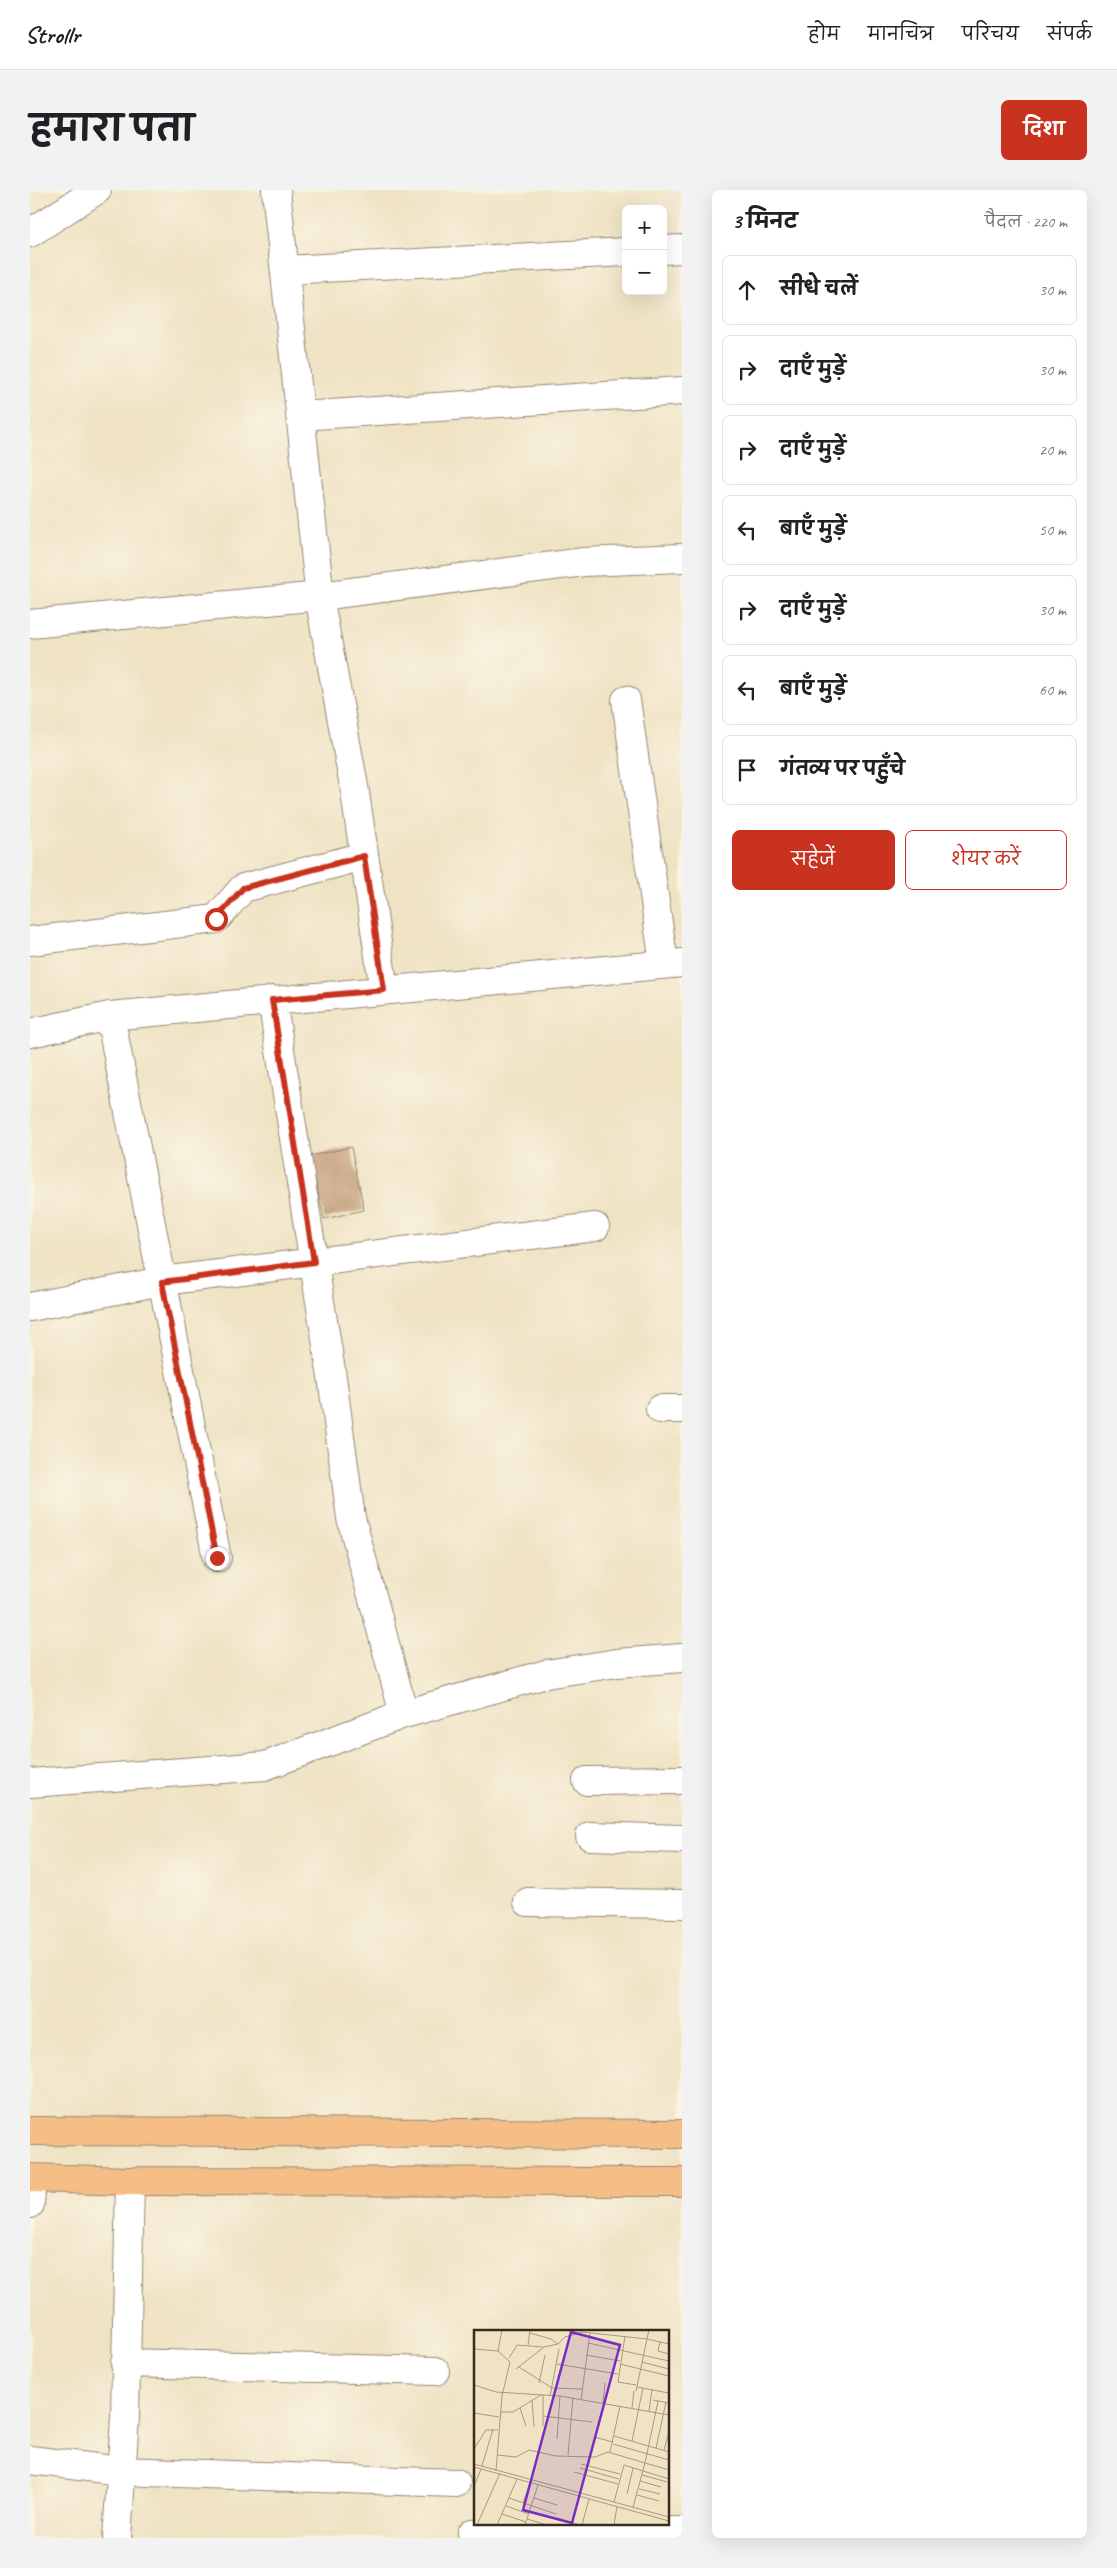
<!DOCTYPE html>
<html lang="hi">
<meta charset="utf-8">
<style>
body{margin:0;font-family:Caveat,"Playpen Sans Deva",sans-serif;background:#f2f2f2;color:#202124}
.controls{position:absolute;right:15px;top:15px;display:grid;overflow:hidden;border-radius:8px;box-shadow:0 5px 20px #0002}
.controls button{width:45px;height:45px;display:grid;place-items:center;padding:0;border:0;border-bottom:1px solid #e0e0e0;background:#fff;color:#202124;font:25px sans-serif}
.stop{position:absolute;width:15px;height:15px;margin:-11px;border:4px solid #c8321e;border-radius:50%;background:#fff}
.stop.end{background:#c8321e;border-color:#fff;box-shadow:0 1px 5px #0008}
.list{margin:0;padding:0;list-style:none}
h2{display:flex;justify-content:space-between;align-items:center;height:65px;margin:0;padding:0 20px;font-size:21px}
h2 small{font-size:16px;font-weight:400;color:#757577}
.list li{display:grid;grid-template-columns:32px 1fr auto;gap:15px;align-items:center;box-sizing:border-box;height:70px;margin:0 10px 10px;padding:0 10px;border:1px solid #e0e0e0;border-radius:8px}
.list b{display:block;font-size:19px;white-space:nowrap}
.list em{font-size:16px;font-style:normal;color:#757577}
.actions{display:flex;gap:10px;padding:15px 20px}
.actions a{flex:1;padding:11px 0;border:1px solid #c8321e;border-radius:8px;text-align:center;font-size:18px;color:#c8321e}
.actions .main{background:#c8321e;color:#fff}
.icon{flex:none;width:28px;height:28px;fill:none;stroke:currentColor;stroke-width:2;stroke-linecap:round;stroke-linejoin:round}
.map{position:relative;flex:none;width:652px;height:2348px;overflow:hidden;border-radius:8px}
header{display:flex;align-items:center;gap:30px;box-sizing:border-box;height:70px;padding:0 25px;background:#fff;border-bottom:1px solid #e0e0e0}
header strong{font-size:24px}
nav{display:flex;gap:28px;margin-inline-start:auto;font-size:18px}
.intro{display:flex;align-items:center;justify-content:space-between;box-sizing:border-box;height:120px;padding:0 30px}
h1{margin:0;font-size:35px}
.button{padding:12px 22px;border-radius:8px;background:#c8321e;color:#fff;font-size:18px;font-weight:700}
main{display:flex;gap:30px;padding:0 30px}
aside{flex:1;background:#fff;border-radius:8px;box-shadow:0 5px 20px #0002}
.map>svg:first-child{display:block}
.building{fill:#c5a07d}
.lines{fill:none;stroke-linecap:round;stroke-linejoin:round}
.minor-casing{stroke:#958671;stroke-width:30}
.major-casing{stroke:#958671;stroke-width:30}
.minor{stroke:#fff;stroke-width:28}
.major{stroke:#f6be87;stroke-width:28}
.route{stroke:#c8321e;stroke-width:6}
.inset-road{fill:none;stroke:#a79982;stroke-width:1}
.view{fill:#7b2cbf;fill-opacity:0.15;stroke:#7b2cbf;stroke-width:2.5}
.inset-edge{fill:none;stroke:#3b2a1e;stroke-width:2.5}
</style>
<header>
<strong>Strollr</strong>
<nav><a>होम</a><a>मानचित्र</a><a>परिचय</a><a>संपर्क</a></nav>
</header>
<div class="intro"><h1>हमारा पता</h1><a class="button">दिशा</a></div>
<main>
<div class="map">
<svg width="652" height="2348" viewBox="0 0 652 2348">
<rect width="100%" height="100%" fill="#fcf5e5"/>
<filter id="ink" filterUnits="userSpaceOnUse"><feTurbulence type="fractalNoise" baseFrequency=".02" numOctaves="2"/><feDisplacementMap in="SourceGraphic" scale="10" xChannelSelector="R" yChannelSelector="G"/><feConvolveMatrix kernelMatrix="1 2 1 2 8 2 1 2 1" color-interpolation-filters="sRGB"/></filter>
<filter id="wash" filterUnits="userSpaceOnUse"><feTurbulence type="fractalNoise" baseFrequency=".0096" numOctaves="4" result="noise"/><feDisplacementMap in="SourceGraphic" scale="20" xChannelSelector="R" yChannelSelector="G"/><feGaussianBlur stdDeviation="1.12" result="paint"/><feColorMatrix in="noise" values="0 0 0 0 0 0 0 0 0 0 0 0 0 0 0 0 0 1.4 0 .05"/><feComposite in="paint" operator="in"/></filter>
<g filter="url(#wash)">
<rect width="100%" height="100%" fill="#efe3c4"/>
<g id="blocks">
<path class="building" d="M321 957 334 1020 294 1029 280 966Z"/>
</g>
</g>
<g filter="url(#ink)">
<use href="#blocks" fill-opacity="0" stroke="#958671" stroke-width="1"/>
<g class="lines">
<defs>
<path id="minor" d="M246 0 291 417 324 596 354 800
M0 43 67 0
M633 60 652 59
M255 80 596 62
M270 226 652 201
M0 434 290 406 554 372 652 368
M596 510 634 774
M0 751 186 729 213 698 334 666
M242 810 302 1187 321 1328 374 1524
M80 826 187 1368
M0 843 80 826 652 773
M0 1117 132 1091 565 1037
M630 1219H652
M557 1591 652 1590
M0 1593 235 1576 374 1524 516 1484 587 1473 652 1468
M560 1646 652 1649
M498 1712 652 1714
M0 2014 2 1988
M95 2173 405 2181
M0 2270 91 2281 426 2293
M442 2343 652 2341
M87 2348 95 2227 100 1991"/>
<path id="major" d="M0 1941 652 1944
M0 1988 100 1991 652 1992"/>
</defs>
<use href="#minor" class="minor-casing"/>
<use href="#major" class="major-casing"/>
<use href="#minor" class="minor"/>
<use href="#major" class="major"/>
</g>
</g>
<g class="lines" filter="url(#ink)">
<path class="route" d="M186 729 213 698 334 666 354 800 242 810 284 1072 132 1092 187 1368"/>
</g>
<g transform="translate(444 2140)">
<rect width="195" height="195" fill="#efe3c4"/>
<path class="inset-road" d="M175 0 173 9 195 14M56 3 77 9 84 14 91 7 108 2 173 9 162 61M151 6 144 52 162 55M186 12 184 21 195 24M114 13 195 31M54 15 56 0M0 19 24 21M112 25 146 31M35 28 43 15 69 17M168 32 195 39M83 34 144 44M146 34 195 46M45 37 78 58 108 59M42 39 70 17 84 14M65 53 71 25M0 55 22 62 86 66 195 85M163 57 195 63M76 66 85 19M58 70 60 97M107 70 116 3M179 70 195 73M129 73 131 53M46 78 52 96M158 78 160 61M175 81 178 59M26 82H39L67 65M0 83 25 87M69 86 118 92M69 96V65M140 106 195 122M120 107 139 112M83 109 86 66M158 111 169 58M139 114 195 130M182 118 192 72M0 119 12 100H24M190 120 195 102M136 122 146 76M23 125 42 127 55 120 82 126 121 127 134 122 171 133 184 71M94 125 99 68M0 134 195 187M107 134 146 144M8 136 19 99M0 137 195 191M106 138 145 149M22 141 28 66 36 32 24 21 28 0M100 142 144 154M168 145 193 152M166 151 187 157M0 156 7 139M165 159 186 164M153 164 159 138M163 165 185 171M35 168 82 184M60 168 83 175M140 172 150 135 195 149M49 173 56 153M32 176 55 184M159 177 171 133 195 140M28 184 52 192M83 188 106 195M53 189 73 195M3 195 26 143M23 195 43 149M51 195 64 155M108 195 115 169M140 195 143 176"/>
<path class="view" d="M97 2 146 15 98 193 49 180Z"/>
<rect width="195" height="195" class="inset-edge"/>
</g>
</svg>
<div class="controls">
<button>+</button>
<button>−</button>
</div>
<div class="stop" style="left:186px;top:729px"></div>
<div class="stop end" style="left:187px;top:1368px"></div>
</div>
<aside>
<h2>3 मिनट<small>पैदल · 220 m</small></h2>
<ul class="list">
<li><svg class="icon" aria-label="ahead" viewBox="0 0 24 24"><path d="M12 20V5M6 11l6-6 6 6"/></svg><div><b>सीधे चलें</b></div><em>30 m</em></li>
<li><svg class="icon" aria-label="right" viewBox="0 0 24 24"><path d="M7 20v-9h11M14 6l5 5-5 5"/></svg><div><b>दाएँ मुड़ें</b></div><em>30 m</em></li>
<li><svg class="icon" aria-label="right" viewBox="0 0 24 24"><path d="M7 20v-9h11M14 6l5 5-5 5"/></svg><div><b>दाएँ मुड़ें</b></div><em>20 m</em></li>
<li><svg class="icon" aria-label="left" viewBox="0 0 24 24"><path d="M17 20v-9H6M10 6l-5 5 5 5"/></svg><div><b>बाएँ मुड़ें</b></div><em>50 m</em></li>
<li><svg class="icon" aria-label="right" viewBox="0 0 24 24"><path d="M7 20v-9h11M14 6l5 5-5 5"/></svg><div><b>दाएँ मुड़ें</b></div><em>30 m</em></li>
<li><svg class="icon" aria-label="left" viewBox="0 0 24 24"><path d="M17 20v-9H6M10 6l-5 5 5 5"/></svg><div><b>बाएँ मुड़ें</b></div><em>60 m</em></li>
<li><svg class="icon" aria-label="arrive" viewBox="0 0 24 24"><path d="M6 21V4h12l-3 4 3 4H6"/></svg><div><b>गंतव्य पर पहुँचे</b></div></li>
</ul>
<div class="actions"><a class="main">सहेजें</a><a>शेयर करें</a></div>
</aside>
</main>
